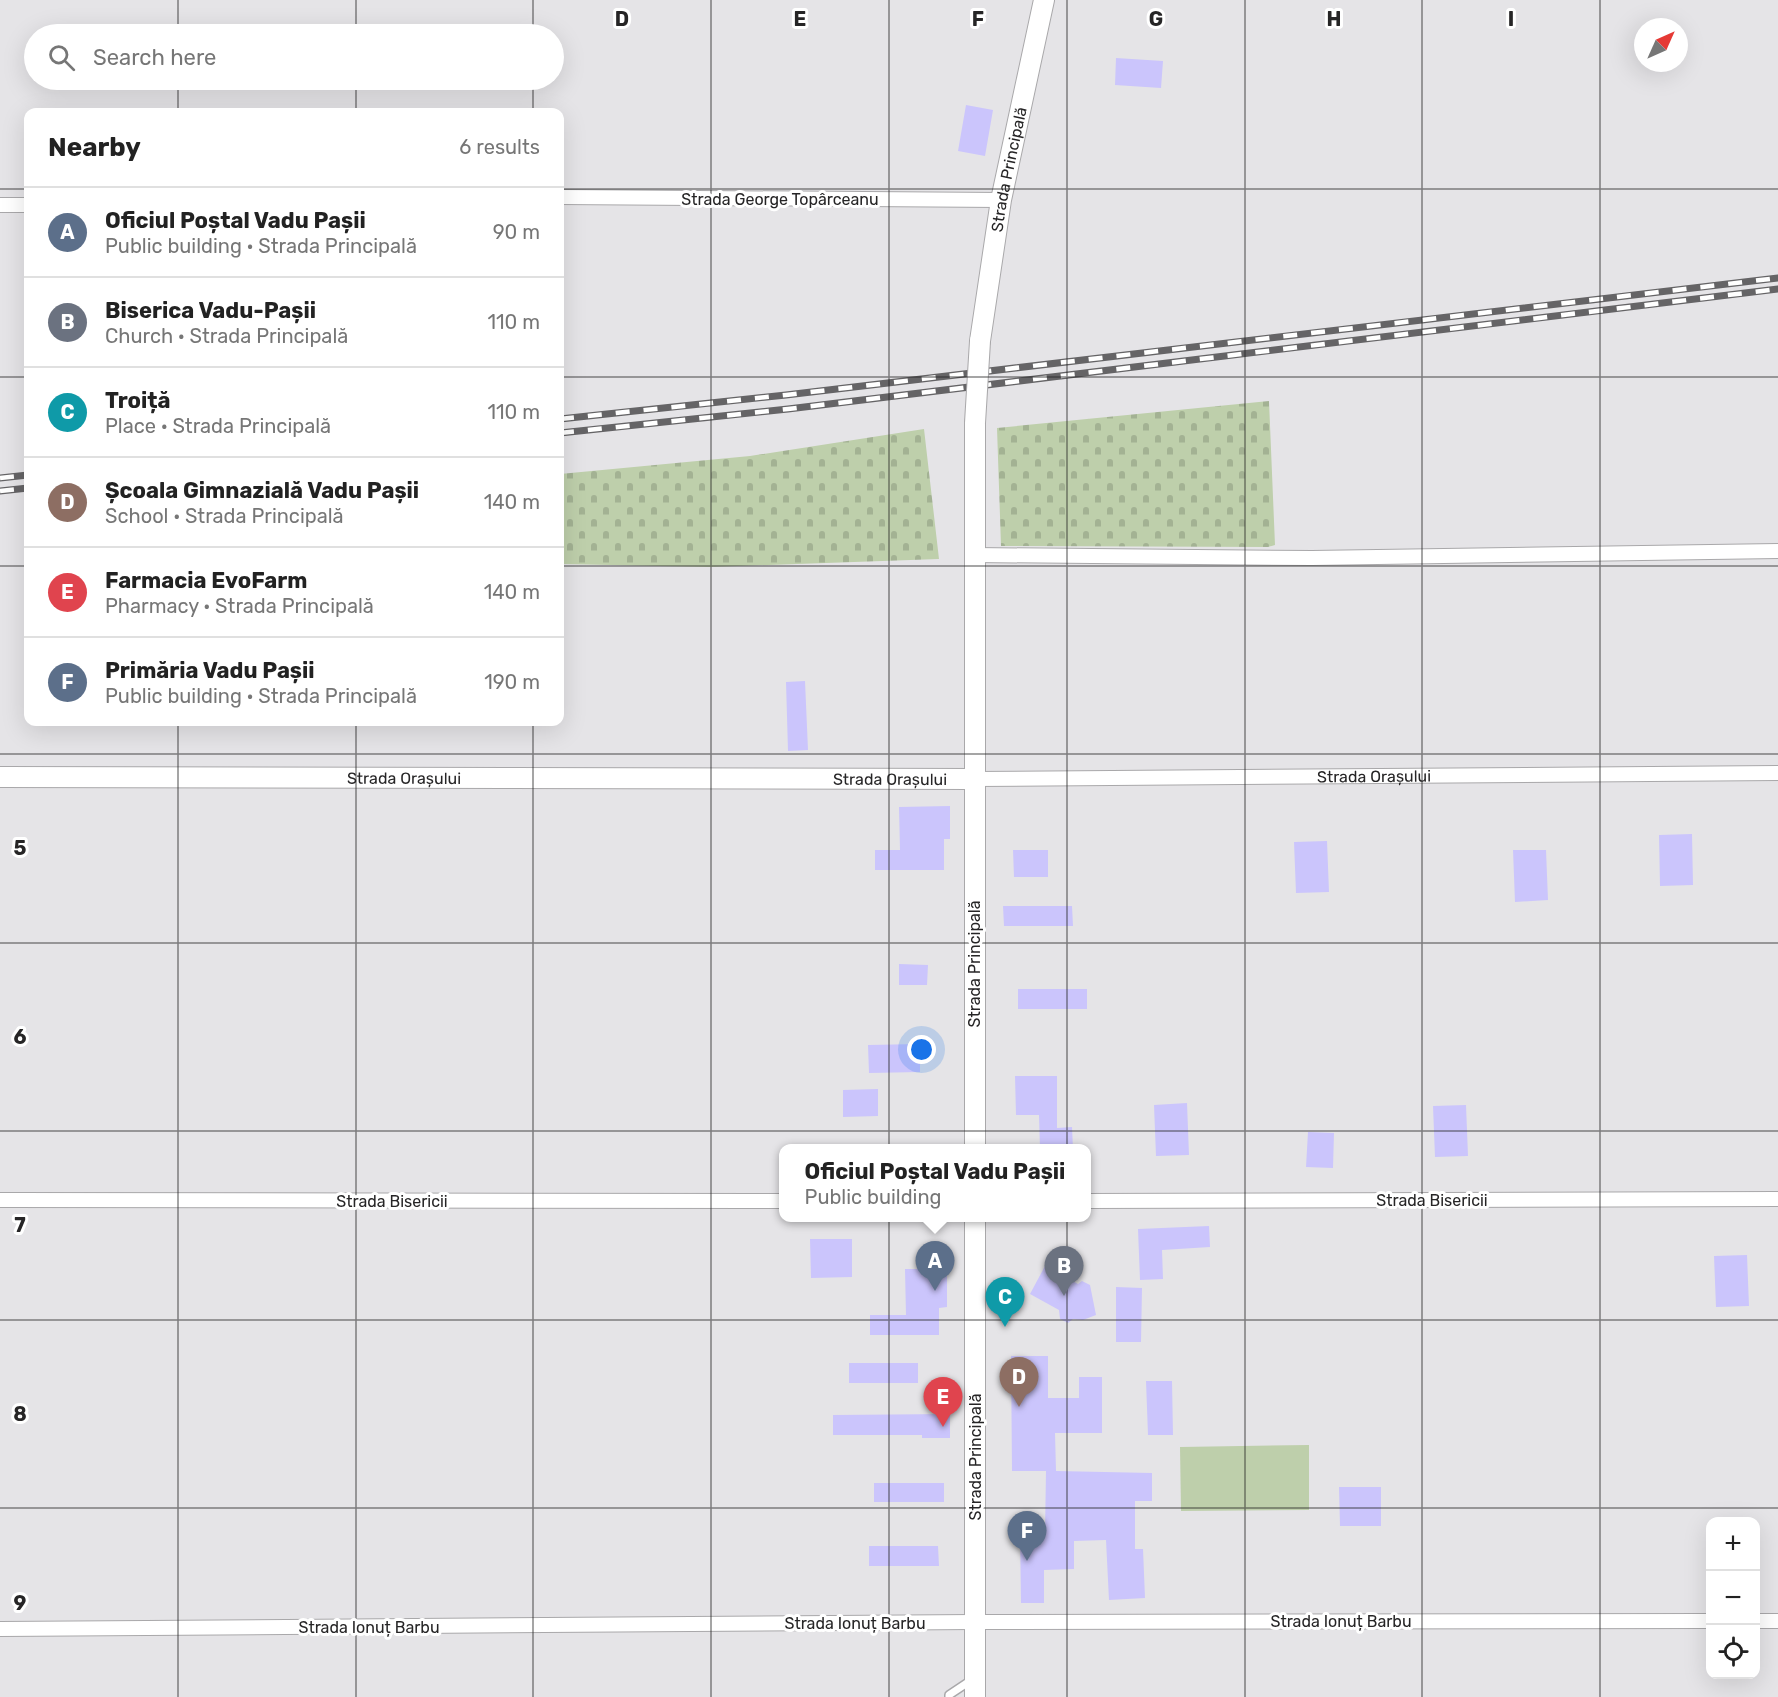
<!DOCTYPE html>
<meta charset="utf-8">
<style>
body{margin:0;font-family:Rubik,sans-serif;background:#f2f2f2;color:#222}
.controls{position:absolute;right:18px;bottom:18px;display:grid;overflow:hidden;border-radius:12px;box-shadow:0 6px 24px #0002}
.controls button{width:54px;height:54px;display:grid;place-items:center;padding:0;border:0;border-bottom:2px solid #e0e0e0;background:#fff;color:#222;font:30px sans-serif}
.compass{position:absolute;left:1634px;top:18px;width:54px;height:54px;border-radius:50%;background:#fff;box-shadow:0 6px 24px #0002;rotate:45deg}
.you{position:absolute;left:922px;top:1050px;width:21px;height:21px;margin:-15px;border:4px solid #fff;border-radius:50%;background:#1a73e8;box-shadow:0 0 0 9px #1a73e833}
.badge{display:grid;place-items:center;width:39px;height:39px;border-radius:50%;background:#d34441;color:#fff;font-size:20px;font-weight:700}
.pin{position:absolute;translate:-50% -50px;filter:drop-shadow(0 2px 3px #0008)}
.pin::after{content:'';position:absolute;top:32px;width:21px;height:18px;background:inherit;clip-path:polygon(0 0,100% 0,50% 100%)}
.popup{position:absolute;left:779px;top:1144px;width:312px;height:78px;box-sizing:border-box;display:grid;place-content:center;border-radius:12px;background:#fff;filter:drop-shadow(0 2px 4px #0005);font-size:20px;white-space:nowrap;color:#767676}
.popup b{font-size:22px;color:#222}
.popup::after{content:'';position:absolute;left:50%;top:100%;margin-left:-12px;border:12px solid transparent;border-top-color:#fff}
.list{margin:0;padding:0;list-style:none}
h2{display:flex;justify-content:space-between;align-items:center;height:78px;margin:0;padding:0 24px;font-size:26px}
h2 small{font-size:20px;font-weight:400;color:#767676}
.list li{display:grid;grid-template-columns:39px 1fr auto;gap:18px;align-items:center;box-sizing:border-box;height:90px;padding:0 24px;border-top:2px solid #e0e0e0}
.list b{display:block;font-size:22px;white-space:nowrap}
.list p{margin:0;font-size:20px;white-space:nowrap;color:#767676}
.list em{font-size:20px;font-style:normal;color:#767676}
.icon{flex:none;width:33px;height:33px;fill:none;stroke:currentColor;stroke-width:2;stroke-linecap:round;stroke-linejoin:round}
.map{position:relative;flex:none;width:1778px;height:1697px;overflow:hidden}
.search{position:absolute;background:#fff;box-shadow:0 6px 24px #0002;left:24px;top:24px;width:540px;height:66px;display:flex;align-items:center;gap:15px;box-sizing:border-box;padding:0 21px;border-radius:33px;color:#767676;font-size:22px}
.panel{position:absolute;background:#fff;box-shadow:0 6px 24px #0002;left:24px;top:108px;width:540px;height:618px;border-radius:12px}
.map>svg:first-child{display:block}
.cemetery{fill:url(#cemetery-stones)}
.pitch{fill:#becfab}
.building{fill:#cbc5fc}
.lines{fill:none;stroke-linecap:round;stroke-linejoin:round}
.service-casing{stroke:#a9a8aa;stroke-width:10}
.minor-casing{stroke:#a9a8aa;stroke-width:16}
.secondary-casing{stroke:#a9a8aa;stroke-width:22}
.service{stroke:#fff;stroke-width:7}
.minor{stroke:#fff;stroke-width:14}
.secondary{stroke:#fff;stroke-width:20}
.rail-casing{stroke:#656466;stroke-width:7}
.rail{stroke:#fff;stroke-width:4.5;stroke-dasharray:14;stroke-linecap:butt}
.secondary-bridge-casing{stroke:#a9a8aa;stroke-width:22;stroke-linecap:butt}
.secondary-bridge{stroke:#fff;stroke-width:20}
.grid{fill:none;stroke:#262526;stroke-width:1.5;stroke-opacity:0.55}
.labels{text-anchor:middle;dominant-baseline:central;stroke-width:6;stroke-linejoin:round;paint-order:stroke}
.street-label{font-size:16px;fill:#262526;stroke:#fff}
.grid-label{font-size:20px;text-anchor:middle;font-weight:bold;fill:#262526;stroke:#fff;stroke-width:6;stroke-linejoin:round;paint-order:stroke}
</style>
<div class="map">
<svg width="1778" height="1697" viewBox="0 0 1778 1697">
<defs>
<pattern id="cemetery-stones" width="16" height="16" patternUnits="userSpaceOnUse" patternTransform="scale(1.5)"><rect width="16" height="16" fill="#becfab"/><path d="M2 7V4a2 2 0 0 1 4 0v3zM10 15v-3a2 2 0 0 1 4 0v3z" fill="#a3b293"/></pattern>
</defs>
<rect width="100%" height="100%" fill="#e5e4e7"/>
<path class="cemetery" d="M1269 401 1275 545 1268 547 1001 546 997 428Z
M924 429 939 559 710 567 560 564V474L750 456Z"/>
<path class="pitch" d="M1309 1445V1510L1181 1511 1180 1447Z"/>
<path class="building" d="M1116 58 1163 61 1161 88 1115 85Z
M966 105 993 110 985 156 958 151Z
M805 681 808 750 788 751 786 682Z
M950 806V839H944V870H875V850H900L899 807Z
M1692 834 1693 885 1660 886 1659 835Z
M1327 841 1329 892 1296 893 1294 842Z
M1013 850H1048V877H1014Z
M1513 850H1546L1548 900 1515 902Z
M1003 906H1072L1073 926H1004Z
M899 964 928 965 927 985H899Z
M1018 989H1087V1009H1018Z
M920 1044V1072L869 1073 868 1045Z
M1015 1076H1057V1128L1072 1127 1073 1149H1040L1039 1115H1016Z
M878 1089V1116L843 1117V1090Z
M1187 1103 1189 1155 1156 1156 1154 1105Z
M1466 1105 1468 1156 1435 1157 1433 1106Z
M1308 1132 1334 1133 1333 1168 1306 1167Z
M1209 1226 1210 1247 1162 1250 1163 1279 1140 1280 1138 1229Z
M810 1239H852V1277L811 1278Z
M1747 1255 1749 1306 1716 1307 1714 1256Z
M1045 1266 1078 1284 1082 1281 1090 1285 1096 1315 1083 1320 1073 1319 1068 1323 1060 1319 1059 1310 1030 1294Z
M905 1269H947V1307L939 1308V1335H870V1315H906Z
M1116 1287 1142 1288 1141 1342H1116Z
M1011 1356H1048V1398H1079V1377H1102V1433H1055L1056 1471 1152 1473V1501H1135V1549H1143L1145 1598 1109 1600 1106 1540 1074 1541V1569L1044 1570V1603H1021L1020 1533H1045L1046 1471H1012Z
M849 1363H918V1383H849Z
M1146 1381H1172L1173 1435H1148Z
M950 1414V1438H922V1435H833V1415Z
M874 1483H944V1502H874Z
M1339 1487H1381V1526H1340Z
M869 1546H938L939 1566H869Z"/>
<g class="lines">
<defs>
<path id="service" d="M949 1697V1695L973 1679"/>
<g id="minor">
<path d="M560 197 1001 200"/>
<path d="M0 205H28"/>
<path d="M974 555 1312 558 1778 551"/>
<path id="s1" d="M974 779 1778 773"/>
<path d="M0 1200 784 1201"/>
<path d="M1086 1201 1778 1199"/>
<path d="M1756 1621H1778"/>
<path d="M0 1629 974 1622 1710 1621"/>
</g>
<g id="secondary">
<path id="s2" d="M980 341 1001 200 1044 0"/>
<path d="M975 423V1148"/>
<path id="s3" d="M0 777 974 779"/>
<path d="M975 1218V1697"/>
</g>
</defs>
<use href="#service" class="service-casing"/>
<use href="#minor" class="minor-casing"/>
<use href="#secondary" class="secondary-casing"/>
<use href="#service" class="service"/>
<use href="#minor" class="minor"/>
<use href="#secondary" class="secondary"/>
<defs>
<path id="rail" d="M560 419 786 395 1778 278
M560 433 788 409 1778 289
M0 478 28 475
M0 491 28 488"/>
</defs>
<use href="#rail" class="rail-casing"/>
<use href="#rail" class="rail"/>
<defs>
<path id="secondary-bridge" d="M975 423 980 341"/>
</defs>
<use href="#secondary-bridge" class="secondary-bridge-casing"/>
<use href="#secondary-bridge" class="secondary-bridge"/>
</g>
<path class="grid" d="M178 0V34M356 0V34M533 0V34M711 0V1697M889 0V1697M1067 0V1697M1245 0V1697M1422 0V1697M1600 0V1697M178 80V112M356 80V112M533 80V112M0 189H28M560 189H1778M0 377H28M560 377H1778M0 566H28M560 566H1778M178 722V1697M356 722V1697M533 722V1697M0 754H1778M0 943H1778M0 1131H1778M0 1320H1778M0 1508H1778"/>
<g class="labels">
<g class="street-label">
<text stroke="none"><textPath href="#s2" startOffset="174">Strada Principală</textPath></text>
<text x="780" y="199">Strada George Topârceanu</text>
<text stroke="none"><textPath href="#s1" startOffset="400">Strada Orașului</textPath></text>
<text stroke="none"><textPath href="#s3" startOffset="404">Strada Orașului</textPath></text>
<text stroke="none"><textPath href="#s3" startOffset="890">Strada Orașului</textPath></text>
<text transform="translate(974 964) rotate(-90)">Strada Principală</text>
<text x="1432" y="1200">Strada Bisericii</text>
<text x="392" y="1201">Strada Bisericii</text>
<text transform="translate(975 1457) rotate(-90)">Strada Principală</text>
<text x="1341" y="1621">Strada Ionuț Barbu</text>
<text x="855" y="1623">Strada Ionuț Barbu</text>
<text x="369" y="1627">Strada Ionuț Barbu</text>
</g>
</g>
<g class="grid-label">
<text x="622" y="26">D</text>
<text x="800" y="26">E</text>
<text x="978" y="26">F</text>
<text x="1156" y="26">G</text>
<text x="1334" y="26">H</text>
<text x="1511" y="26">I</text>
<text x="20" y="855">5</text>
<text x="20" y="1044">6</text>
<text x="20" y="1232">7</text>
<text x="20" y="1421">8</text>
<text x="20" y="1610">9</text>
</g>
</svg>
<div class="controls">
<button>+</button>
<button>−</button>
<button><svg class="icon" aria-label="locate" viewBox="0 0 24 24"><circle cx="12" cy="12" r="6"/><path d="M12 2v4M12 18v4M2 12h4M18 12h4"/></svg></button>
</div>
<svg class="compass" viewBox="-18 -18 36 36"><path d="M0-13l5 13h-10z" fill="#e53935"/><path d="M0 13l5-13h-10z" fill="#767676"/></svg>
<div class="you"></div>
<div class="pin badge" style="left:935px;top:1291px;background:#5c6f8a">A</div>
<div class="popup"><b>Oficiul Poștal Vadu Pașii</b>Public building</div>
<div class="pin badge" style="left:1064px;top:1296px;background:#6b7280">B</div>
<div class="pin badge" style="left:1005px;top:1327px;background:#0f9aa8">C</div>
<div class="pin badge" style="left:1019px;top:1407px;background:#8d6e63">D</div>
<div class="pin badge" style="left:943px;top:1427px;background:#e0444e">E</div>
<div class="pin badge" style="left:1027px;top:1561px;background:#5c6f8a">F</div>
<div class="search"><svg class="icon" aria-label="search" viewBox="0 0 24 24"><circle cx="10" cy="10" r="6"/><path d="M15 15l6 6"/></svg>Search here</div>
<section class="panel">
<h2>Nearby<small>6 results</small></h2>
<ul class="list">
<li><span class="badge" style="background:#5c6f8a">A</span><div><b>Oficiul Poștal Vadu Pașii</b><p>Public building · Strada Principală</p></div><em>90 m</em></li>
<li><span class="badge" style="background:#6b7280">B</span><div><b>Biserica Vadu-Pașii</b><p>Church · Strada Principală</p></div><em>110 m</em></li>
<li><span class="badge" style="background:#0f9aa8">C</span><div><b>Troiță</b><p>Place · Strada Principală</p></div><em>110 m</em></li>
<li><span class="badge" style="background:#8d6e63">D</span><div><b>Școala Gimnazială Vadu Pașii</b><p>School · Strada Principală</p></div><em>140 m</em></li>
<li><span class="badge" style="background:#e0444e">E</span><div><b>Farmacia EvoFarm</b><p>Pharmacy · Strada Principală</p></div><em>140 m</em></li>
<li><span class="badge" style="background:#5c6f8a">F</span><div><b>Primăria Vadu Pașii</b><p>Public building · Strada Principală</p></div><em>190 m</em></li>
</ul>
</section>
</div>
